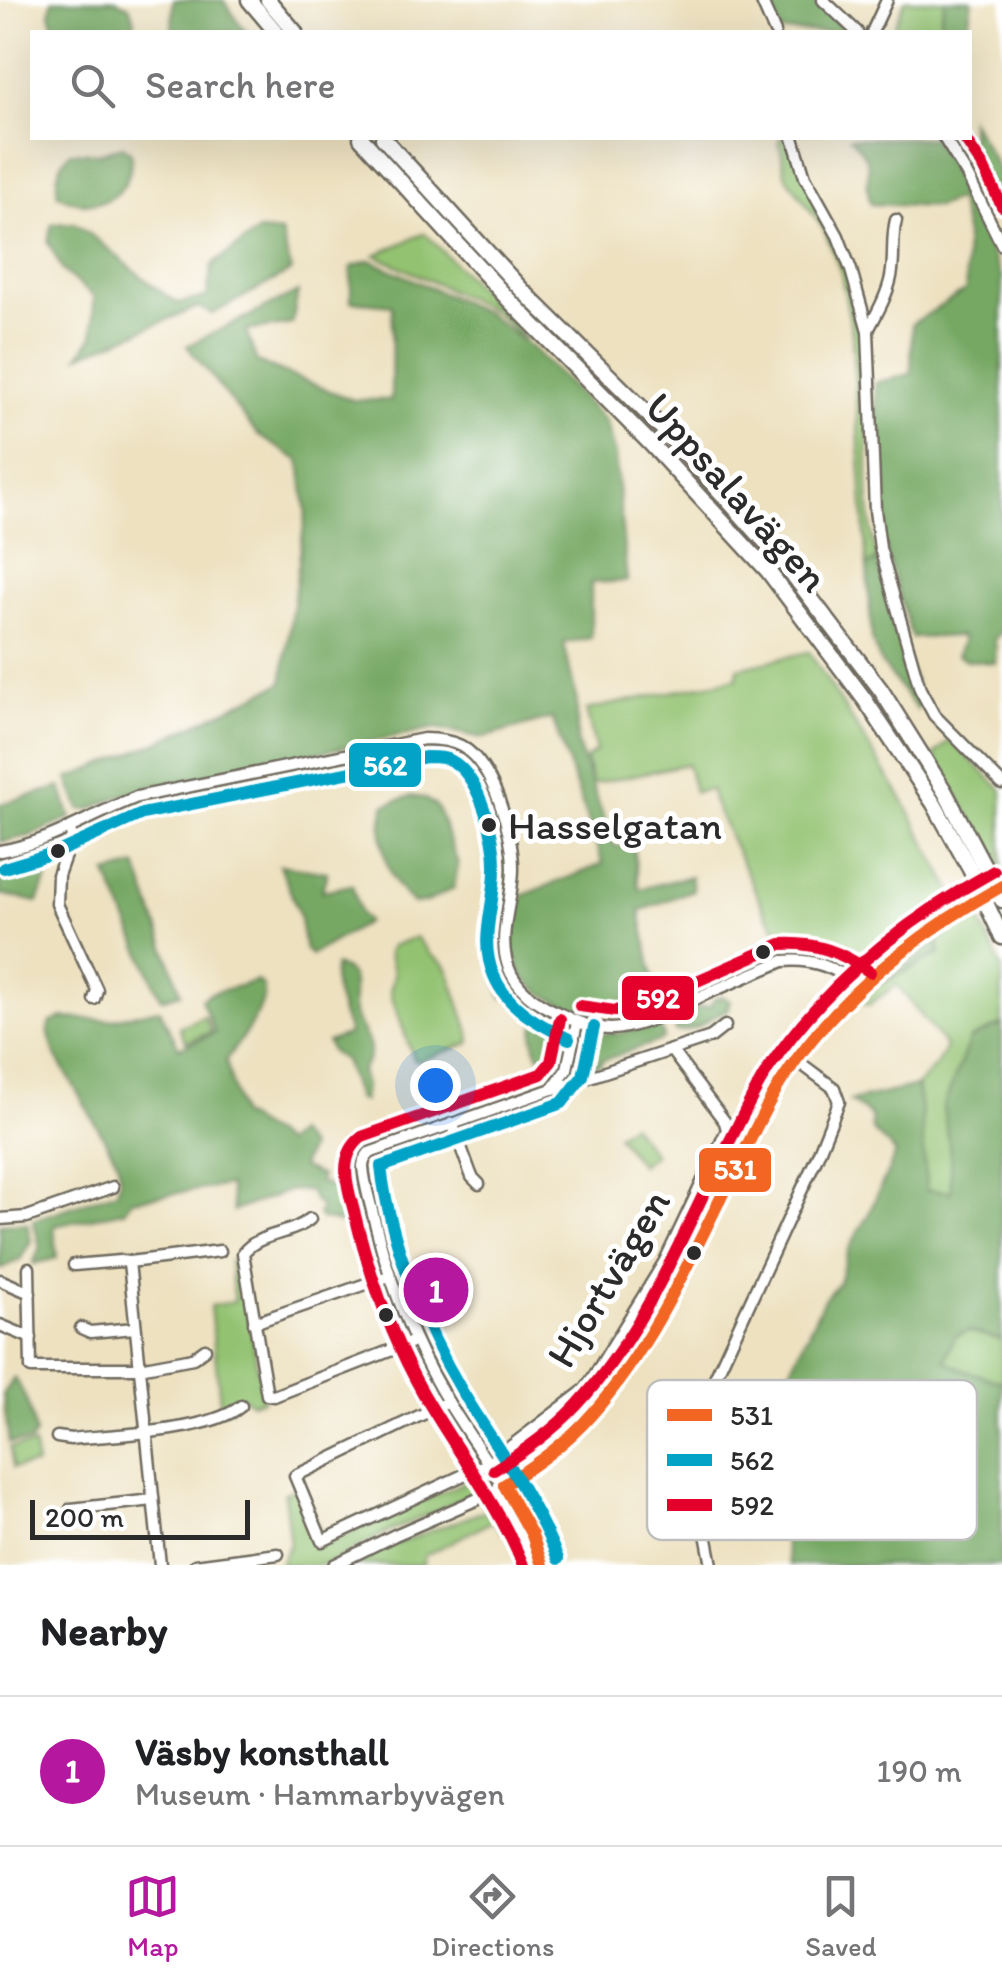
<!DOCTYPE html>
<meta charset="utf-8">
<style>
:root{--surface:#fff;--page:#f2f2f2;--text:#202124;--muted:#757577;--line:#e0e0e0;--accent:#b5179e}
body{margin:0;font-family:Itim,sans-serif;background:var(--page);color:var(--text)}
.scale{position:absolute;left:30px;bottom:25px;width:220px;box-sizing:border-box;padding-left:10px;border:5px solid #2b2b2b;border-top:0;font-size:28px;line-height:35px;white-space:nowrap;color:#2b2b2b;-webkit-text-stroke:8px #fff;paint-order:stroke}
.you{position:absolute;left:435px;top:1085px;width:35px;height:35px;margin:-25px;border:8px solid #fff;border-radius:50%;background:#1a73e8;box-shadow:0 0 0 15px #1a73e833}
.badge{display:grid;place-items:center;width:65px;height:65px;border-radius:50%;background:var(--accent);color:#fff;font-size:32px;font-weight:700}
.pin{position:absolute;translate:-50% -50%;border:5px solid #fff;box-shadow:0 2px 10px #0006}
.list{margin:0;padding:0;list-style:none}
h2{display:flex;justify-content:space-between;align-items:center;height:130px;margin:0;padding:0 40px;font-size:42px}
h2 small{font-size:32px;font-weight:400;color:var(--muted)}
.list li{display:grid;grid-template-columns:65px 1fr auto;gap:30px;align-items:center;box-sizing:border-box;height:150px;padding:0 40px;border-top:2px solid var(--line)}
.list b{display:block;font-size:38px;white-space:nowrap}
.list p{margin:0;font-size:32px;white-space:nowrap;color:var(--muted)}
.list em{font-size:32px;font-style:normal;color:var(--muted)}
.icon{flex:none;width:55px;height:55px;fill:none;stroke:currentColor;stroke-width:2;stroke-linecap:round;stroke-linejoin:round}
.map{position:relative;flex:none;width:1002px;height:1565px;overflow:hidden}
.search{position:absolute;background:var(--surface);box-shadow:0 10px 40px #0002;left:30px;right:30px;top:30px;height:110px;display:flex;align-items:center;gap:25px;box-sizing:border-box;padding:0 35px;border-radius:0px;color:var(--muted);font-size:38px}
.sheet{height:280px;background:var(--surface)}
nav{display:flex;justify-content:space-around;align-items:center;box-sizing:border-box;height:140px;border-top:2px solid var(--line);background:var(--surface);font-size:28px;color:var(--muted)}
nav a{display:grid;justify-items:center;gap:5px}
nav .on{color:var(--accent)}
.map>svg:first-child{display:block}
.green{fill:#93c271;stroke:#5f764e;stroke-width:2.5}
.forest{fill:#76a863;stroke:#506a47;stroke-width:2.5}
.lines{fill:none;stroke-linecap:round;stroke-linejoin:round}
.minor-casing{stroke:#6f6b5f;stroke-width:15}
.highway-casing{stroke:#6f6b5f;stroke-width:19}
.minor{stroke:#fff;stroke-width:10}
.highway{stroke:#fff;stroke-width:14}
.bus-1-casing{stroke:#fff;stroke-width:20}
.bus-2-casing{stroke:#fff;stroke-width:20}
.bus-3-casing{stroke:#fff;stroke-width:20}
.bus-1{stroke:#f26522;stroke-width:12}
.bus-2{stroke:#02a3c6;stroke-width:12}
.bus-3{stroke:#e4002b;stroke-width:12}
.bus-dot{fill:#2b2b2b;stroke:#fff;stroke-width:4}
.labels{text-anchor:middle;dominant-baseline:central;stroke-width:10;stroke-linejoin:round;paint-order:stroke}
.bus-label{font-size:40px;fill:#2b2b2b;stroke:#fff;text-anchor:start}
.street-label{font-size:42px;fill:#2b2b2b;stroke:#fff}
.key{fill:#fff;stroke:#bfbfbf;stroke-width:2.5}
.key-label{font-size:28px;fill:#2b2b2b}
.line-badge{stroke:#fff;stroke-width:4}
.badge-label{font-size:28px;text-anchor:middle;font-weight:bold;fill:#fff}
</style>
<div class="map">
<svg width="1002" height="1565" viewBox="0 0 1002 1565">
<rect width="100%" height="100%" fill="#fff"/>
<filter id="ink" filterUnits="userSpaceOnUse"><feTurbulence type="fractalNoise" baseFrequency=".01" numOctaves="2"/><feDisplacementMap in="SourceGraphic" scale="20" xChannelSelector="R" yChannelSelector="G"/><feConvolveMatrix kernelMatrix="1 2 1 2 8 2 1 2 1" color-interpolation-filters="sRGB"/></filter>
<filter id="wash" filterUnits="userSpaceOnUse"><feTurbulence type="fractalNoise" baseFrequency=".0048" numOctaves="4" result="noise"/><feDisplacementMap in="SourceGraphic" scale="40" xChannelSelector="R" yChannelSelector="G"/><feGaussianBlur stdDeviation="2.25" result="paint"/><feColorMatrix in="noise" values="0 0 0 0 0 0 0 0 0 0 0 0 0 0 0 0 0 1.4 0 .05"/><feComposite in="paint" operator="in"/></filter>
<g filter="url(#wash)">
<rect width="100%" height="100%" fill="#ede1c0"/>
<g class="green">
<polygon points="905,0 945,0 938,32 892,32"/>
<path d="M779 138H788C817 199 852 262 863 330 875 405 859 483 877 559L867 567 852 333 841 273 824 230 785 174Z"/>
<polygon points="425,233 527,339 515,332 494,311 375,255"/>
<polygon points="809,652 904,802 953,893 900,933 864,964 815,946 787,943 766,914 713,801 711,790 694,792 687,764 592,784 586,759 596,751 586,710 737,678 738,668"/>
<polygon points="950,740 1002,790 1002,873 934,755"/>
<polygon points="976,912 1002,968 1002,1024 970,1039 950,1151 952,1192 926,1191 921,1111 917,1086 937,1064 946,1047 897,985 868,1005 859,1000 874,988 940,954 938,941"/>
<polygon points="416,937 431,955 444,964 449,972 471,1037 470,1043 418,1061 414,1060 390,992 394,975 388,952 391,946"/>
<polygon points="204,1016 211,1032 186,1042 179,1027"/>
<polygon points="631,1124 654,1154 640,1165 617,1135"/>
<polygon points="239,1259 263,1400 251,1403 243,1397 237,1398 233,1401 233,1407 221,1411 210,1306 234,1302 230,1261"/>
<polygon points="967,1331 1002,1340 1002,1382 966,1371 944,1360 955,1336"/>
<polygon points="34,1445 36,1465 13,1468 10,1448"/>
<polygon points="480,1475 485,1478 484,1488 479,1492 382,1535 324,1565 279,1565 290,1544 284,1494 297,1487 327,1544"/>
<polygon points="501,1505 507,1510 516,1525 502,1532 495,1520 424,1556 423,1565 354,1565 393,1545"/>
</g>
<g class="forest">
<polygon points="52,0 115,0 129,6 135,21 132,32 56,32 50,14"/>
<polygon points="173,0 223,0 246,32 172,32"/>
<polygon points="769,0 813,0 847,32 780,32"/>
<polygon points="945,0 972,0 967,32 938,32"/>
<polygon points="970,119 1002,175 1002,217 958,138 970,138"/>
<path d="M850 138H932L951 166 959 191 975 216 1002 278V632L994 639 996 647 995 663 966 660 957 655 962 642V636L912 638 886 552 880 510 875 383 911 374 912 324 966 290 965 232 958 199 937 207 871 204C860 170 882 171 850 138Z"/>
<path d="M123 146 131 153C133 198 97 215 58 195 55 177 58 166 70 152L100 153Z"/>
<path d="M74 223C112 248 139 279 178 303L207 297 212 265 259 231 281 233 291 271 212 314 198 307 79 356 93 336 94 297 63 271 48 242 52 224Z"/>
<path d="M370 260 488 314 533 349 605 421 615 455 627 581 591 583V638L564 643 577 702V743L614 846H633L639 889 691 876 693 890 640 911 657 997 596 1007 587 1013C567 1006 547 999 530 984 508 964 509 918 524 895L603 864 552 718 483 738 436 728 148 788 113 799 89 810 80 809 68 779 163 740 282 683 306 511 300 461 258 435 187 346 298 292 292 324 246 331 257 362 353 400H391L392 305 351 301V267Z"/>
<polygon points="877,559 897,633 921,702 917,710 881,663 872,640 867,567"/>
<polygon points="61,787 71,818 30,836 0,842 0,804"/>
<path d="M411 796 424 798 437 807 458 864 454 888 427 902 413 904C408 898 401 892 397 885 383 864 378 829 385 805Z"/>
<polygon points="48,852 47,879 38,902 0,894 0,861"/>
<path d="M280 865 327 872 322 891 352 885 360 913 367 922C349 934 330 942 312 955L305 950 299 914Z"/>
<polygon points="137,866 181,993 161,999 107,874"/>
<path d="M485 911H489C501 924 497 935 500 952 503 967 509 980 517 992L503 998 501 995 486 942 490 936Z"/>
<polygon points="938,941 940,953 874,988"/>
<polygon points="763,942 766,950 749,965 729,974 723,965"/>
<path d="M335 966C363 972 349 994 354 1012 359 1036 383 1043 361 1071L365 1086 363 1101 357 1098 344 1060 331 1052 327 1042 349 1034C343 1014 329 986 335 966Z"/>
<path d="M257 981C259 983 262 984 263 986 271 1003 236 1046 226 1060L240 1115 270 1133 284 1144 296 1133 309 1148 301 1167 321 1176 319 1182 349 1194 353 1185 356 1190 362 1223 360 1227 321 1219 318 1215 321 1207 314 1201 309 1191 291 1190 233 1211 229 1185 132 1200 124 1211 54 1226 57 1258 33 1264 40 1247 33 1220 117 1191 120 1178 118 1162 54 1052 48 1031 51 1022 63 1018 109 1020 159 1009 179 1048 215 1033 201 999 209 994Z"/>
<path d="M722 996 730 1001 727 1010C708 1016 700 1033 675 1031V1024C686 1012 693 1007 710 1006L714 999Z"/>
<path d="M540 1016C566 1029 561 1030 556 1057L544 1060C531 1051 531 1028 540 1016Z"/>
<polygon points="1002,1024 1002,1340 968,1331 955,1336 945,1360 966,1371 1002,1382 1002,1565 789,1565 765,1444 771,1411 824,1299 839,1282 848,1250 869,1213 896,1153 872,1130 871,1116 850,1101 917,1086 921,1111 926,1190 951,1192 950,1151 943,1108 970,1039"/>
<polygon points="645,1027 660,1028 664,1037 662,1040 601,1061 601,1064 581,1070 575,1065 580,1043 587,1034 620,1033"/>
<polygon points="27,1223 31,1241 20,1260 0,1269 0,1224"/>
<path d="M14 1378C26 1393 33 1417 35 1435L30 1442 9 1443 3 1395Z"/>
</g>
</g>
<g filter="url(#ink)">
<g class="lines">
<g class="minor-casing">
<g id="minor">
<polyline points="761,0 775,32"/>
<polyline points="823,0 857,32"/>
<polyline points="872,32 887,0"/>
<polyline points="793,138 805,177 838,236 851,270 868,331 875,510 880,548 920,689 934,715 1002,784"/>
<polyline points="944,138 966,173 1002,245"/>
<path d="M868 330C877 313 887 296 891 277 895 258 891 239 896 220"/>
<polyline points="69,828 72,836 58,875 57,904 97,990 94,999"/>
<path d="M0 851C52 842 88 816 137 797L424 739C437 739 449 740 461 746 493 764 513 833 513 868 513 902 497 933 508 966 516 989 535 1002 556 1012 575 1022 600 1032 621 1028 652 1023 679 1007 706 994 731 983 757 972 783 961 813 958 836 968 860 986"/>
<polyline points="553,1089 711,1037 725,1026"/>
<polyline points="452,1123 472,1177 479,1184"/>
<polyline points="0,1219 27,1217 113,1187"/>
<path d="M310 1219C290 1236 259 1232 243 1253L267 1395 274 1396 415 1341"/>
<polyline points="74,1265 120,1261 129,1262"/>
<polyline points="29,1268 31,1368 139,1368 193,1358 205,1349"/>
<polyline points="0,1280 30,1293"/>
<polyline points="254,1323 389,1276"/>
<polyline points="0,1325 31,1338"/>
<polyline points="81,1328 90,1332 135,1328"/>
<polyline points="448,1402 295,1476 322,1541 489,1463 586,1389 665,1261 727,1130 725,1122 671,1050"/>
<path d="M57 1437 71 1439C113 1435 210 1432 241 1406"/>
<polyline points="71,1509 153,1500"/>
<polyline points="160,1565 129,1262 220,1251"/>
<polyline points="195,1565 278,1554"/>
<polyline points="334,1565 395,1535 487,1495 520,1476 556,1449 603,1404 647,1342 683,1275 734,1167 785,1075 824,1025 860,986 913,940 973,900"/>
<path d="M542 1565C521 1506 483 1458 450 1405 414 1347 390 1285 374 1219 370 1201 364 1184 363 1166L364 1160 369 1153 552 1089 567 1069 577 1023"/>
<polyline points="712,1565 693,1467 694,1437 701,1408 817,1157 839,1102 834,1088 796,1060"/>
</g>
</g>
<g class="highway-casing">
<g id="highway">
<polyline points="249,0 276,32"/>
<polyline points="268,0 295,32"/>
<polyline points="361,138 508,299 650,443 768,571 865,700 934,804 970,869 1002,937"/>
<polyline points="383,138 521,289 668,434 780,558 881,690 945,792 1002,900"/>
</g>
</g>
<use href="#minor" class="minor"/>
<use href="#highway" class="highway"/>
<g class="bus-1-casing">
<g id="bus-1">
<path d="M504 1485C536 1464 567 1443 592 1414 661 1336 699 1237 747 1146 758 1124 769 1100 783 1079 837 996 916 934 1002 886"/>
<polyline points="504,1485 532,1535 542,1565"/>
</g>
</g>
<g class="bus-2-casing">
<g id="bus-2">
<path d="M4 868 60 851 142 814 426 757C436 757 447 757 455 763 481 781 496 840 495 869 495 906 478 940 494 976 508 1009 539 1024 569 1039"/>
<path d="M558 1559C534 1498 496 1447 462 1391 424 1327 390 1242 381 1167L562 1103 583 1076 594 1027"/>
</g>
</g>
<g class="bus-3-casing">
<g id="bus-3">
<polyline points="964,138 982,165 1002,206"/>
<path d="M580 1006 615 1011 638 1007 781 944C815 942 842 952 870 972"/>
<path d="M494 1470C524 1451 553 1431 577 1405 649 1327 687 1222 736 1129 746 1109 756 1088 768 1069 825 984 905 920 994 871"/>
<path d="M523 1565C498 1503 456 1451 423 1393 391 1337 370 1277 355 1215 348 1188 336 1157 362 1137L541 1074 551 1062 560 1019"/>
</g>
</g>
<use href="#bus-1" class="bus-1"/>
<use href="#bus-2" class="bus-2"/>
<use href="#bus-3" class="bus-3"/>
</g>
</g>
<g class="bus-dot">
<circle cx="489" cy="825" r="9"/>
<circle cx="58" cy="851" r="9"/>
<circle cx="763" cy="952" r="9"/>
<circle cx="694" cy="1253" r="9"/>
<circle cx="386" cy="1315" r="9"/>
</g>
<g class="labels">
<g class="bus-label">
<text x="508" y="825">Hasselgatan</text>
</g>
<g class="street-label">
<text transform="translate(737 492) rotate(48)">Uppsalavägen</text>
<text transform="translate(608 1278) rotate(-59)">Hjortvägen</text>
</g>
</g>
<rect x="647" y="1380" width="330" height="160" rx="15" class="key"/>
<rect x="667" y="1409" width="45" height="12" fill="#f26522"/>
<rect x="667" y="1454" width="45" height="12" fill="#02a3c6"/>
<rect x="667" y="1499" width="45" height="12" fill="#e4002b"/>
<g class="key-label">
<text x="730" y="1425">531</text>
<text x="730" y="1470">562</text>
<text x="730" y="1515">592</text>
</g>
<g class="line-badge">
<rect x="347" y="741" width="76" height="48" rx="10" fill="#02a3c6"/>
<rect x="620" y="974" width="76" height="48" rx="10" fill="#e4002b"/>
<rect x="697" y="1146" width="76" height="48" rx="10" fill="#f26522"/>
</g>
<g class="badge-label">
<text x="385" y="775">562</text>
<text x="658" y="1008">592</text>
<text x="735" y="1179">531</text>
</g>
</svg>
<div class="scale">200 m</div>
<div class="you"></div>
<div class="pin badge" style="left:436px;top:1290px">1</div>
<div class="search"><svg class="icon" aria-label="search" viewBox="0 0 24 24"><circle cx="10" cy="10" r="6"/><path d="M15 15l6 6"/></svg>Search here</div>
</div>
<section class="sheet">
<h2>Nearby<small></small></h2>
<ul class="list">
<li><span class="badge">1</span><div><b>Väsby konsthall</b><p>Museum · Hammarbyvägen</p></div><em>190 m</em></li>
</ul>
</section>
<nav>
<a class="on"><svg class="icon" aria-label="map" viewBox="0 0 24 24"><path d="M3 6l6-2 6 2 6-2v14l-6 2-6-2-6 2zM9 4v14M15 6v14"/></svg>Map</a>
<a><svg class="icon" aria-label="directions" viewBox="0 0 24 24"><path d="M12 3l9 9-9 9-9-9zM9 14v-3h6M13 9l2 2-2 2"/></svg>Directions</a>
<a><svg class="icon" aria-label="saved" viewBox="0 0 24 24"><path d="M7 4h10v16l-5-4-5 4z"/></svg>Saved</a>
</nav>
